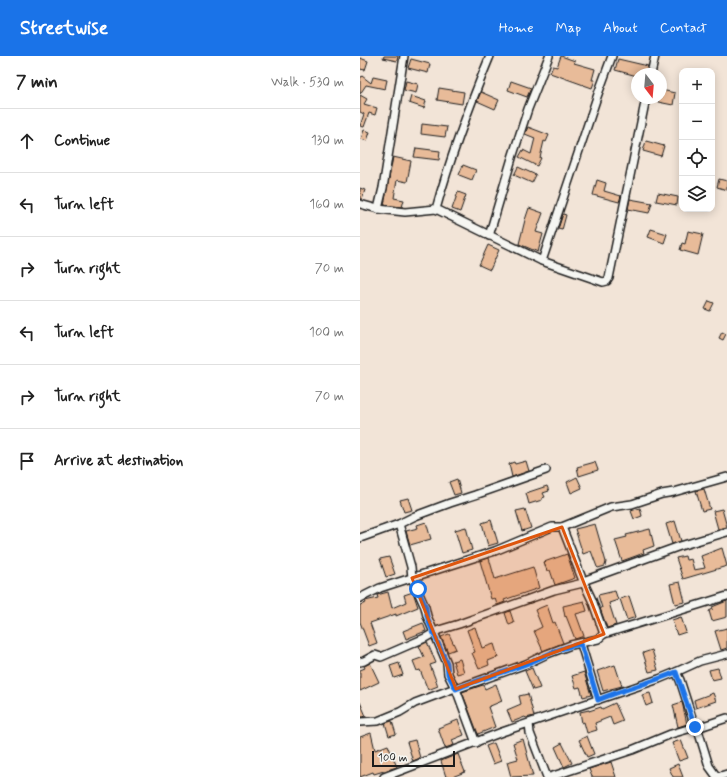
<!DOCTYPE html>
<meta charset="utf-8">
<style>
:root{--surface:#fff;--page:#f2f2f2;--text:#222;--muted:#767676;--line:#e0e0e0;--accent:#1a73e8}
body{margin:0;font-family:Mynerve,sans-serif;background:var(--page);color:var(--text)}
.controls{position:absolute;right:12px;top:12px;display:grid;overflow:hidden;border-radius:8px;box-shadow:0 2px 10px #0003}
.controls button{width:36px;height:36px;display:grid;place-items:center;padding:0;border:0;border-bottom:1px solid var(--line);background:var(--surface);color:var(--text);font:20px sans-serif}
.compass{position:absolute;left:271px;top:12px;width:36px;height:36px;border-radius:50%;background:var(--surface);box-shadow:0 2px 10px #0003;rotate:164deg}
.scale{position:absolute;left:12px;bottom:10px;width:83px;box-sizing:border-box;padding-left:4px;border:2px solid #1c1c1c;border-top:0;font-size:11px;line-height:14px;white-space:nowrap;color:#1c1c1c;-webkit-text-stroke:3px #f6f6f2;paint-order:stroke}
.stop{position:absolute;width:12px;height:12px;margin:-9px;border:3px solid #1a73e8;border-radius:50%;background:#fff}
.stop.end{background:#1a73e8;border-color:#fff;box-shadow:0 1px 4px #0008}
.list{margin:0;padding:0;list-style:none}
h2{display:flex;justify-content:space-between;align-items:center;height:52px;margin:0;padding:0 16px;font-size:17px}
h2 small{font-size:13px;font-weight:400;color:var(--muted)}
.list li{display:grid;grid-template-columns:26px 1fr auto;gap:12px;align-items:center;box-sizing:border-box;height:64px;padding:0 16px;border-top:1px solid var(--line)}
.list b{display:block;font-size:15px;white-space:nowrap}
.list em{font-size:13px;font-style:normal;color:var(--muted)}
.icon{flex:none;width:22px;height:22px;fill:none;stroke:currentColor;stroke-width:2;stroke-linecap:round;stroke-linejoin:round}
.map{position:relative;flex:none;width:367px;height:721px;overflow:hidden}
header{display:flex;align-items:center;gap:24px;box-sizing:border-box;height:56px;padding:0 20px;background:var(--accent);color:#fff}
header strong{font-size:19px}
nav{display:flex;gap:22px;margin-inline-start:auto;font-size:14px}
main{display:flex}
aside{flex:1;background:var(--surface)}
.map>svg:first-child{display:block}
.building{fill:#e8bb99;stroke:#1c1c1c}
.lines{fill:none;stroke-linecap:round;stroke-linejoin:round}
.minor-casing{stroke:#1c1c1c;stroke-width:10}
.minor{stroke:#f6f6f2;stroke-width:7}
.route{stroke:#1a73e8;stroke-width:5}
.marked{fill:#de560d;fill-opacity:0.2;stroke:#de560d;stroke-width:3;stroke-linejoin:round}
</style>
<header>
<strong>Streetwise</strong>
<nav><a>Home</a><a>Map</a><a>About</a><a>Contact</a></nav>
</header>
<main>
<aside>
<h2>7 min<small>Walk · 530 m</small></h2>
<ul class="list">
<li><svg class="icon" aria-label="ahead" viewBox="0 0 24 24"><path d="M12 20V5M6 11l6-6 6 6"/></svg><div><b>Continue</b></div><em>130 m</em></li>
<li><svg class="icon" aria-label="left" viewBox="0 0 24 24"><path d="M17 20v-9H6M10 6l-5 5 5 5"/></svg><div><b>Turn left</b></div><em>160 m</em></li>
<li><svg class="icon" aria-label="right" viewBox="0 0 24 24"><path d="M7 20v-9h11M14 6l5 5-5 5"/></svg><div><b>Turn right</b></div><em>70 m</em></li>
<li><svg class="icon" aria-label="left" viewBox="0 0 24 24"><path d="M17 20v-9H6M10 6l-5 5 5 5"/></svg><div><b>Turn left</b></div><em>100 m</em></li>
<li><svg class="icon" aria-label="right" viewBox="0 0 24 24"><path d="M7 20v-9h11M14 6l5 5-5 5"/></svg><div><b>Turn right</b></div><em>70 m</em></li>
<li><svg class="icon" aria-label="arrive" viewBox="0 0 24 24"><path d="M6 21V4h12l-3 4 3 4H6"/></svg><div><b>Arrive at destination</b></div></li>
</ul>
</aside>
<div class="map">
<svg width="367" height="721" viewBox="0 0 367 721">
<rect width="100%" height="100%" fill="#f2e4d7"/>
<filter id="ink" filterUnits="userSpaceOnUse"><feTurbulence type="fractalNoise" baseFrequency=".025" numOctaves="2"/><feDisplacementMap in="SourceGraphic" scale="8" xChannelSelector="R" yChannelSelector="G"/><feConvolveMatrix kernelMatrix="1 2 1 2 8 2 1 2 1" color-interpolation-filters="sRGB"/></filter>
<g filter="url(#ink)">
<g class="building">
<polygon points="24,0 38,0 37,5 23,2"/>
<polygon points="201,0 215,5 214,7 235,13 232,24 235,24 232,32 190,17 193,10 197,11"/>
<polygon points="0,2 8,5 5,14 0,13"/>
<polygon points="51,3 70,8 68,17 48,12"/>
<polygon points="258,3 288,10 286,18 277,18 277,20 255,14"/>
<polygon points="2,20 11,27 13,21 27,24 25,33 6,29 0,38 0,23"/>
<polygon points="46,25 58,28 56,37 44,34"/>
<polygon points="151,25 171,32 167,41 148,34"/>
<polygon points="79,32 104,36 102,48 77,44"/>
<polygon points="301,34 315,37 313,49 298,46 298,42 301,42"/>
<polygon points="121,36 139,44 135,53 117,45"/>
<polygon points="0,39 7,43 4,48 17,52 15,59 9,57 4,71 0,70 4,58 0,56"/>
<polygon points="51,40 66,45 64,52 49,47"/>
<polygon points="62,68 87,71 85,81 61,78"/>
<polygon points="168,71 189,79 186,86 184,85 180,102 181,102 177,110 159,101 163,94 171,98 175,82 165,78"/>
<polygon points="4,74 10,76 7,85 1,83"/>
<polygon points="286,85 304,90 301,100 283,95"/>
<polygon points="56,92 80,95 79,104 54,101"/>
<polygon points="33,101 51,105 47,126 37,124 34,142 44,144 42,151 24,149"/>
<polygon points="103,109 116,114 112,124 99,119"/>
<polygon points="158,111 176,119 172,127 154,119"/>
<polygon points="359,123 367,125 367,134 357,131"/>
<polygon points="237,124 246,127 244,135 261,140 259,146 233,139"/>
<polygon points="0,132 5,134 2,143 0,143"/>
<polygon points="98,136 106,139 100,156 92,153"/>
<polygon points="298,137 318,141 317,149 296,145"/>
<polygon points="270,143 292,147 289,157 268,153"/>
<polygon points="169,152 183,157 176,176 183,178 178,196 159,188 165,164"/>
<polygon points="203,158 206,159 202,174 198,173"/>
<polygon points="291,173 307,178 304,187 288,181"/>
<polygon points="328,175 343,178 338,199 320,194 322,187 325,188"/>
<polygon points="128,189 139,194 130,214 119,209"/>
<polygon points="349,245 354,247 350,255 345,253"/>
<polygon points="362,276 366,278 363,284 359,282"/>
<polygon points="166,405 169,415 152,421 149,408 154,406 155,408"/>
<polygon points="235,406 238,414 219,420 217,411"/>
<polygon points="217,421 222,432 211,437 207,426"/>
<polygon points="97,423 101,437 94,439 89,426"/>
<polygon points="187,430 189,435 183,437 185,441 182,442 182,444 169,448 166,437"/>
<polygon points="344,433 350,453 342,455 336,435"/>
<polygon points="48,442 52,454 44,456 40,444"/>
<polygon points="280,452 282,460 274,463 271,455"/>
<polygon points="165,453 171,472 162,475 156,455"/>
<polygon points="362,453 367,471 358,473 353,455"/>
<polygon points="131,464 138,487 128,490 122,467"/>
<polygon points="315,465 321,485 312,488 306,468"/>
<polygon points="66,466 71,483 50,489 46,475 58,472 57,469"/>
<polygon points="235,468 246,506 245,510 238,512 237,511 231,495 223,498 215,473"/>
<polygon points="106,471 112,494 102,497 95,474"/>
<polygon points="290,473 294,490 283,494 284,497 262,505 255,484 267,481 266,479"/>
<polygon points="362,492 367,510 323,523 316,502 325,500 326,504 331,503 334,514 345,512 341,500"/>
<polygon points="207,498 215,522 195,529 190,514 187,515 184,506"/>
<polygon points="29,501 35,518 26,521 20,503"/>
<polygon points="129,502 135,523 173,511 179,532 144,544 145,546 137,549 135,542 131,543 120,505"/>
<polygon points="320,526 325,546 315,548 310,528"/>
<polygon points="255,535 258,544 249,547 256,569 247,572 240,552 242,552 238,539"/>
<polygon points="28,536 32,552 46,546 44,539 53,536 58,551 36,560 36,558 10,567 17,587 9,590 0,566 0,549 6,547 5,545 18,542 17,539"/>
<polygon points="269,540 276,561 267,564 260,543"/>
<polygon points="224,545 227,555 216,558 224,580 215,583 206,560 205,561 203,550"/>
<polygon points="367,545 367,561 352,565 349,555 353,553 352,551"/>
<polygon points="187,549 193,567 195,566 203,587 183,595 174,575 182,571 175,554"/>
<polygon points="150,555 154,567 149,569 145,557"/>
<polygon points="321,561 326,576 317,579 312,564"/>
<polygon points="63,567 66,575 46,583 43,575"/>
<polygon points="115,571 122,592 134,588 138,601 128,605 129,609 119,613 112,597 115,596 107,574"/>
<polygon points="367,572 367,592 361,594 355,575"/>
<polygon points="89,578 96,593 88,596 81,581"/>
<polygon points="67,586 76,607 70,609 78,630 68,634 60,614 57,615 53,605 64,601 59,590"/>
<polygon points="292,594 298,614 289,616 283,597"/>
<polygon points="100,603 104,616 97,618 93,605"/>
<polygon points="10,607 19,626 0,635 0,614 5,612 4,610"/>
<polygon points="39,607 43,619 34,622 30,610"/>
<polygon points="255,609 262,630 243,635 237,615"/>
<polygon points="172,612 180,632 173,634 165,615"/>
<polygon points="358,612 361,622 352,624 349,614"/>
<polygon points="224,616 231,639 223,641 220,631 216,632 212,620"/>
<polygon points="136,628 142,645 128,651 135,671 118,678 102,636 123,629 125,633"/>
<polygon points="290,637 293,647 286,650 282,639"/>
<polygon points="353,637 356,645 336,652 334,644"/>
<polygon points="168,638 174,660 166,662 165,661 152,666 147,654 161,648 159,640"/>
<polygon points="0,646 6,660 3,661 0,661"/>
<polygon points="322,646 327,668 318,671 313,649"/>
<polygon points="255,647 263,665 253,669 250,661 235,667 237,674 227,677 224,666 222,667 220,656 229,654 229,655 241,651 242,653"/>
<polygon points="98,664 104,679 92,684 94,689 85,692 78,672"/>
<polygon points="32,665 36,678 29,680 25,667"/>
<polygon points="11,677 15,694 28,689 37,711 14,718 13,716 0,721 0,681"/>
<polygon points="227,680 234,698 227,701 219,684"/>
<polygon points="163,683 173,720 151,721 147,706 158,703 153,687"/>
<polygon points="55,684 60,702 53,705 47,686"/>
<polygon points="321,684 328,702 319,705 312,687"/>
<polygon points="134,687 141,705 133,708 126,690"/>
<polygon points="202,687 212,707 204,711 195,691"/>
<polygon points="98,698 105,716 92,721 86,721 81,705"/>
<polygon points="251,706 256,721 232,721 229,713"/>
<polygon points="318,708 323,721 313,721 309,712"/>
</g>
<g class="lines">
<g class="minor-casing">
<g id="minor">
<path d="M130 0C109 51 91 99 76 153L182 205 243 226 247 225 249 222 286 42"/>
<polyline points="291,18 295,0"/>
<polyline points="0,148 18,153 45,156 76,153"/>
<polyline points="18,153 23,132 44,0"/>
<polyline points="129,180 152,102 168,53 189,0"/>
<polyline points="182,205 238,38 252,0"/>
<polyline points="39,468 51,511 52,522 65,551 67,560 87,607 88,618 95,632"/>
<polyline points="0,482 39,468 55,460 90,447 115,439 186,414"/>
<polyline points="223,525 202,471 251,451 272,448 302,438 314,436 367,421"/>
<polyline points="0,542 20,532 135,495 192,471 202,471"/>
<polyline points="244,578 232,544 223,525 320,490 367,476"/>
<polyline points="221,588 238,644"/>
<polyline points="0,606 4,605 15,599 21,601 65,582 79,574 99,568 194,534 223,527"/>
<polyline points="316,616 340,605 367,598"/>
<polyline points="96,633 116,687"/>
<polyline points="0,666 18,665 40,656 55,647 95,632 96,633 166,608 187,598 211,589 238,583 244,578 367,540"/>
<polyline points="169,668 170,677 187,721"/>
<polyline points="337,672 367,662"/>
<polyline points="24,721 142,676 299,623 316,616 320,624 335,671"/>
<polyline points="190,721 272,694 311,678 335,671 338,674 349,710 357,721 367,718"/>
</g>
</g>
<use href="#minor" class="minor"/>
</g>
</g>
<g class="lines" filter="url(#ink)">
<path class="route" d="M58 533 66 551 67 560 70 569 87 607 88 618 96 633C119 623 143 617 166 608 186 600 199 591 221 588L238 644C263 633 291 627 316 616L335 671"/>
</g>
<path class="marked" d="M202 471 244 578 96 633 52 522Z"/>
</svg>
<div class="controls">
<button>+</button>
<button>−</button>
<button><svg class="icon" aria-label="locate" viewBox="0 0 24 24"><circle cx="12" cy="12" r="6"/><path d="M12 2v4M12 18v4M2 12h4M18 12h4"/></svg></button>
<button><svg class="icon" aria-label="layers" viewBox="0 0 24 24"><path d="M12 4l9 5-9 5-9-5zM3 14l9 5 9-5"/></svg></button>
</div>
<svg class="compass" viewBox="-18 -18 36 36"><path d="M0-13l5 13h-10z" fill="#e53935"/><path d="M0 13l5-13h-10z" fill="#767676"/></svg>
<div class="scale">100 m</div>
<div class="stop" style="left:58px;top:533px"></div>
<div class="stop end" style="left:335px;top:671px"></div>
</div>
</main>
